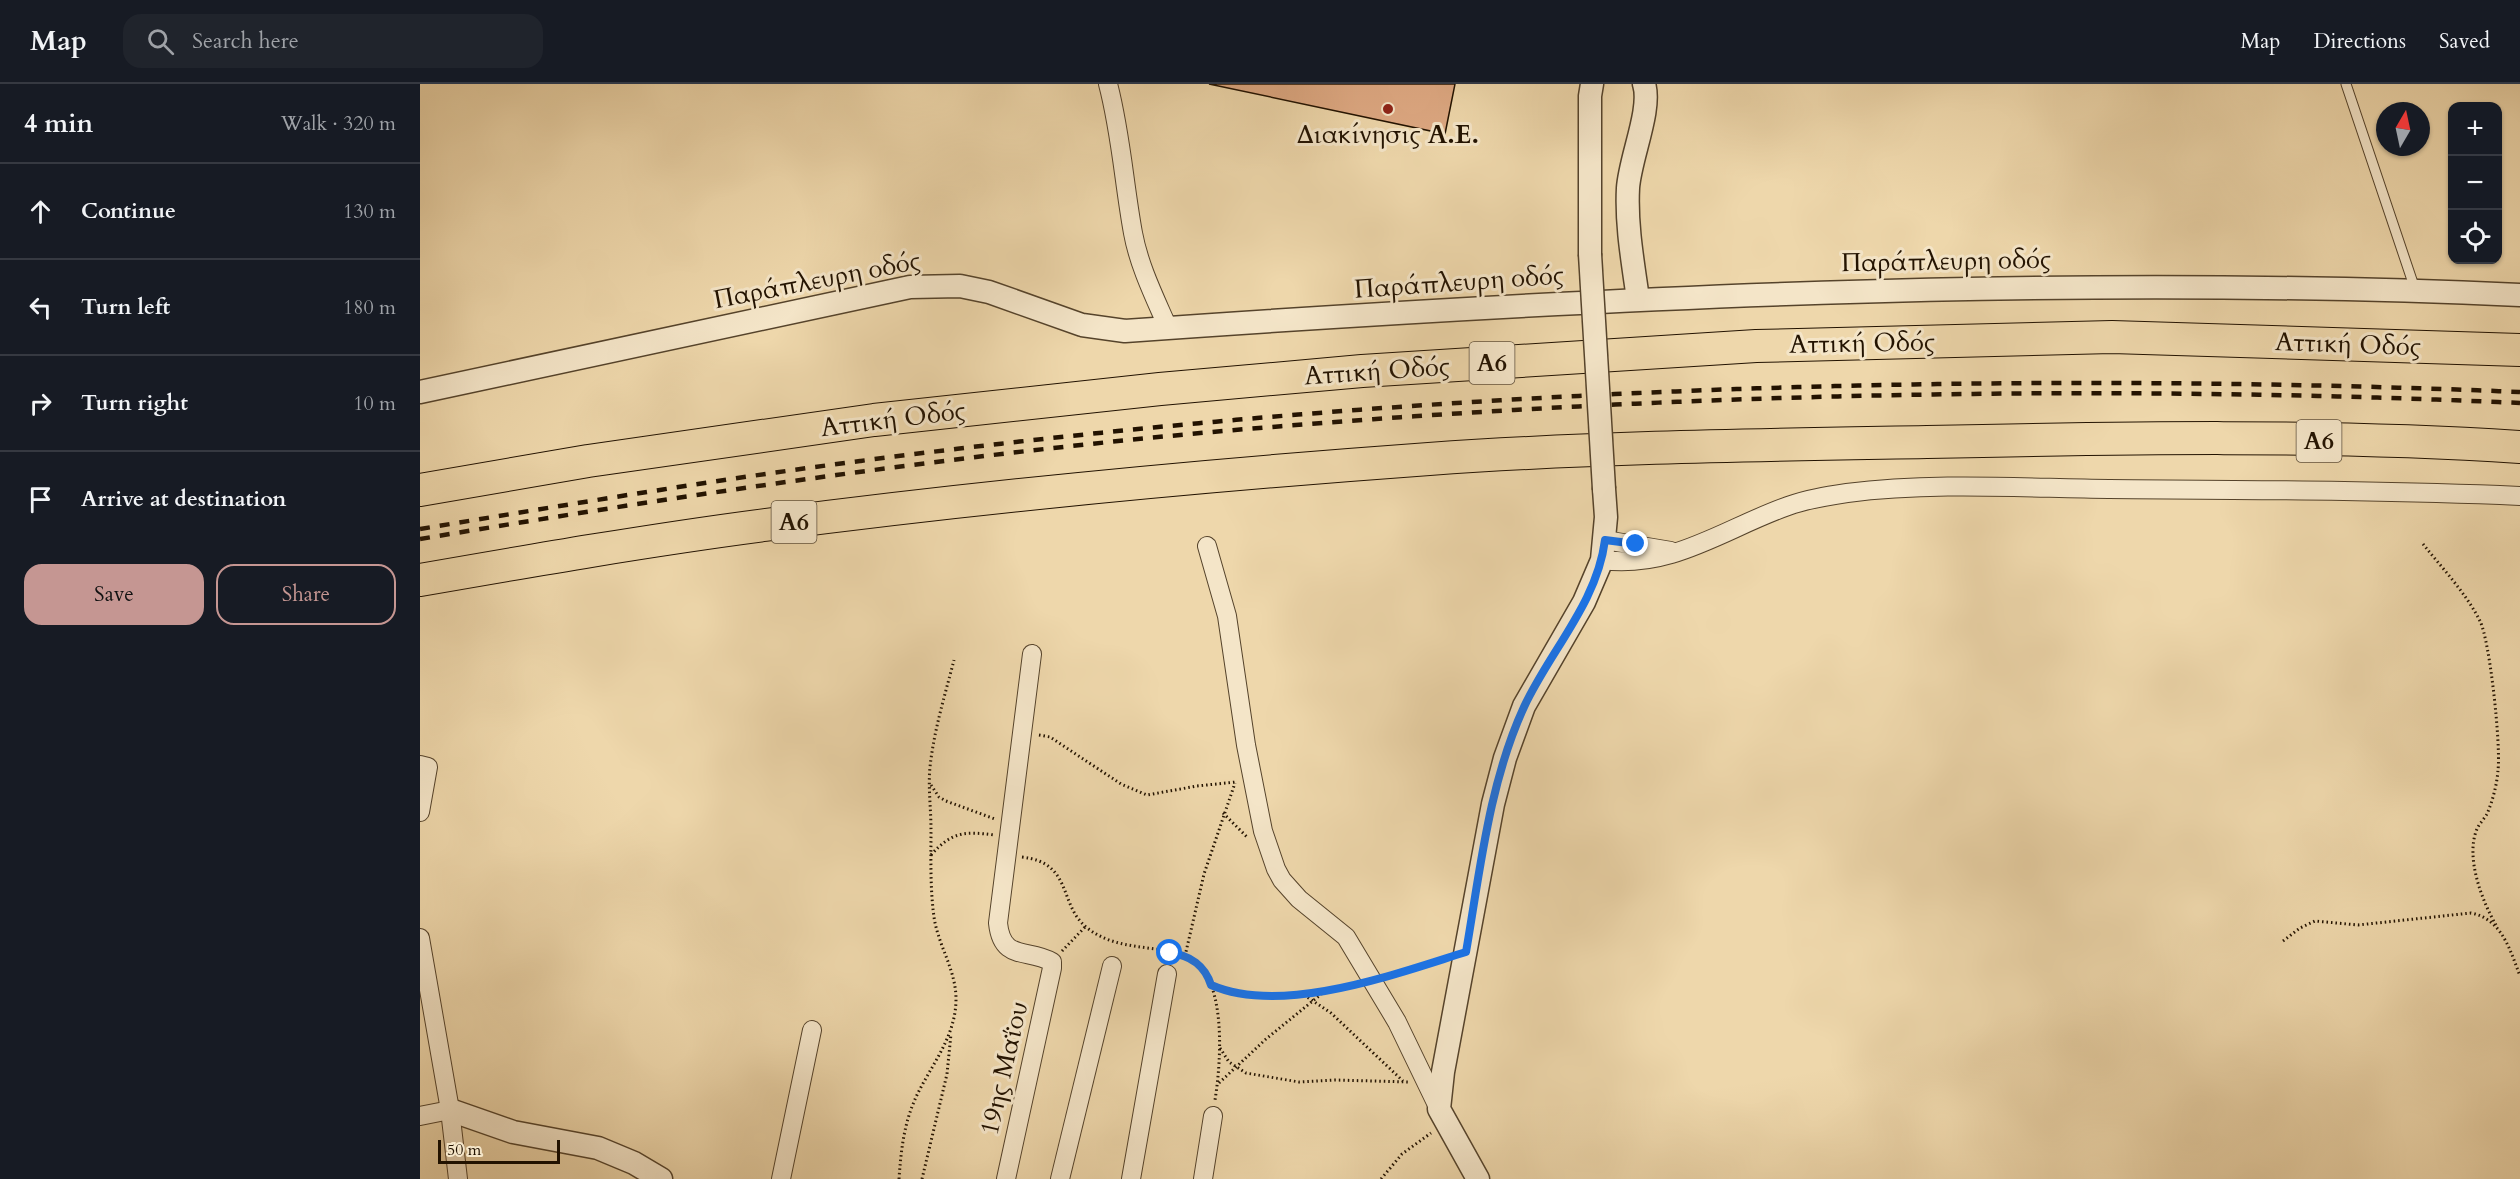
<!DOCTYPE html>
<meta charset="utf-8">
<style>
:root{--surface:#171b24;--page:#20242c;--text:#f1f3f6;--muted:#9ea1a6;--line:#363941;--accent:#c59692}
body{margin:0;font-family:Cardo,serif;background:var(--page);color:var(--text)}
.controls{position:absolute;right:18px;top:18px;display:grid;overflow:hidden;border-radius:12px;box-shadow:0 2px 4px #0004}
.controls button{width:54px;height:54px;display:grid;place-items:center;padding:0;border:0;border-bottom:2px solid var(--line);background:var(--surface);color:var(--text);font:30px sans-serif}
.compass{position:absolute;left:1956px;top:18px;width:54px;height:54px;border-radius:50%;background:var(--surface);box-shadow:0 2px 4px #0004;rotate:9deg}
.scale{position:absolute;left:18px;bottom:15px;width:122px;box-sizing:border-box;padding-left:6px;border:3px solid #221200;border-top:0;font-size:16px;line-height:21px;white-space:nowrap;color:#221200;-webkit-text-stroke:4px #f4e5c8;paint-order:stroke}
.stop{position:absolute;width:18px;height:18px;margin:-14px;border:4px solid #1a73e8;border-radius:50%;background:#fff}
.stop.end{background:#1a73e8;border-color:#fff;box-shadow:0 2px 6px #0008}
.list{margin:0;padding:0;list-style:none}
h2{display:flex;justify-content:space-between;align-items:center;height:78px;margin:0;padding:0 24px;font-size:26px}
h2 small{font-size:20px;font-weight:400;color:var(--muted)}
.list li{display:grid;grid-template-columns:39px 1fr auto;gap:18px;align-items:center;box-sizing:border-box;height:96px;padding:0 24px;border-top:2px solid var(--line)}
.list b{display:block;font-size:22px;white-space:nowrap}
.list em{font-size:20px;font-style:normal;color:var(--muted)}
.actions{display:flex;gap:12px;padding:18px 24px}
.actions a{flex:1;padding:14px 0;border:2px solid var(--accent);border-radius:18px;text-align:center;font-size:21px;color:var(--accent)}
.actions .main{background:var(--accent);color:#111}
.icon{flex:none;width:33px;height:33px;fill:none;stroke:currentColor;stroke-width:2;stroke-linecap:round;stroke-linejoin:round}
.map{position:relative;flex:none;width:2100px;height:1095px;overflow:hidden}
header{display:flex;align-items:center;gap:36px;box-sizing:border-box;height:84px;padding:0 30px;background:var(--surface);border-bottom:2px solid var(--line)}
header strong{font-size:28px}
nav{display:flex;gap:33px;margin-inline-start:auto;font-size:21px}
.search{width:420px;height:54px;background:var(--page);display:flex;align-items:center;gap:15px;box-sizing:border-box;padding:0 21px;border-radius:18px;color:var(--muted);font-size:22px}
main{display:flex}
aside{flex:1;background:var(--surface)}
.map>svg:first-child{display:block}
.building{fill:#dda882;stroke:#221200;stroke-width:1.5}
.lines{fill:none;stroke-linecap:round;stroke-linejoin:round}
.service-casing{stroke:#55432b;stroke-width:11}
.minor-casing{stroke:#55432b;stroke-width:20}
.tertiary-casing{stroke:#55432b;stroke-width:25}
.motorway-casing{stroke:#221200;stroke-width:34}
.path{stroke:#221200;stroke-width:3;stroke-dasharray:1.5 3;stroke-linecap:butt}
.service{stroke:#f4e5c8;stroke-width:9}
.minor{stroke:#f4e5c8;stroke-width:18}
.tertiary{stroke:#f4e5c8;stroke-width:22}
.motorway{stroke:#eed7ab;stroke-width:32}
.rail{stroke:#221200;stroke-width:4.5;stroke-dasharray:10 10;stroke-linecap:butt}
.tertiary-bridge-casing{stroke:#55432b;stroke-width:25;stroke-linecap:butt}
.tertiary-bridge{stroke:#f4e5c8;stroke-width:22}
.route{stroke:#1a73e8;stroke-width:8}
.poi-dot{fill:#8f2418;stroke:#f4e5c8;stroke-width:2}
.labels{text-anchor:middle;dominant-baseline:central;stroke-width:6;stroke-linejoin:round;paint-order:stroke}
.shield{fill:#f4e5c8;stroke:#61513c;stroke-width:1.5}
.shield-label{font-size:24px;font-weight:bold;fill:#221200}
.poi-label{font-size:26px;font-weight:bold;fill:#221200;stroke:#f4e5c8}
.street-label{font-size:26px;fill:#221200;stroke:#f4e5c8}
</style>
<header>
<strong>Map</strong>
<div class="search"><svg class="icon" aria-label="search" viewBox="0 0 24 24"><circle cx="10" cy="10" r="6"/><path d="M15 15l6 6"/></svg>Search here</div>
<nav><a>Map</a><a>Directions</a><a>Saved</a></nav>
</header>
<main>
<aside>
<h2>4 min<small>Walk · 320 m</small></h2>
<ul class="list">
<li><svg class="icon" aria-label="ahead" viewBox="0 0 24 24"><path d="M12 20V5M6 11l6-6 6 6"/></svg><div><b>Continue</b></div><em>130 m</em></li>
<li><svg class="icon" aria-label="left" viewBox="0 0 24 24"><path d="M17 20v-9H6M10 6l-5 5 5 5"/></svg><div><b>Turn left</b></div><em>180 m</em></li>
<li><svg class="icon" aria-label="right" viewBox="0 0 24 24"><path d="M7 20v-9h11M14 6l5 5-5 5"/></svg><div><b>Turn right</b></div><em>10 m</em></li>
<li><svg class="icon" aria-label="arrive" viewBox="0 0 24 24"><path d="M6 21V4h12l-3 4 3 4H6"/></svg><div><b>Arrive at destination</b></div></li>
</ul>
<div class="actions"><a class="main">Save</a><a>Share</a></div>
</aside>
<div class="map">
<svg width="2100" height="1095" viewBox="0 0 2100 1095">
<rect width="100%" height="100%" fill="#eed7ab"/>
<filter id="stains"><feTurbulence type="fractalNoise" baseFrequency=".00333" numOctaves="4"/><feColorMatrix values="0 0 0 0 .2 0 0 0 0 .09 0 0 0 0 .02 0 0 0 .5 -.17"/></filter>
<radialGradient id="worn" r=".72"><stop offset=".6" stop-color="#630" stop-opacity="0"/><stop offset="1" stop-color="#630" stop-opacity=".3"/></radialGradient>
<polygon class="building" points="789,0 1035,0 1025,50"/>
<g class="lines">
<g class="service-casing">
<polyline id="service" points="1926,0 1995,205"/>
</g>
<g class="minor-casing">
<g id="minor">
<path d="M688 0C701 49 704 100 713 149 719 182 735 214 748 244"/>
<polyline points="1185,456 1251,467"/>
<polyline points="787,462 807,532 826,661 843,747 856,785 862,796 879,815 926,853 977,938 1019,1025"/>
<path d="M1182 476C1253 485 1305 444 1368 422 1387 415 1407 412 1427 409 1513 398 1602 404 1689 405 1826 406 1963 406 2100 412"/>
<polyline points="0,681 8,683 0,728"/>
<polyline points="0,854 30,1026 38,1095"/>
<polyline points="0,1032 30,1026"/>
<polyline points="361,1095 392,946"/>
<path d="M586 1095 632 884V878C608 864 582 878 578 839L612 570"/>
<polyline points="640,1095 692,882"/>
<polyline points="711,1095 747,890"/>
<polyline points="783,1095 793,1032"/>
</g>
</g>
<g class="tertiary-casing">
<g id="tertiary">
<polyline points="1170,170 1170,12 1172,0"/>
<path d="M1218 215C1213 179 1206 141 1208 104 1210 74 1232 25 1224 0"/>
<path d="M0 308 490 203 540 202 569 208 662 241 705 247C1169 214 1635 190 2100 211"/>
<polyline points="30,1026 93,1048 178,1064 214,1079 241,1095"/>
<polyline points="1058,1095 1019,1025 1023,988 1073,720 1085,674 1104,622 1164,518 1182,476 1186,433 1184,405"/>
</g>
</g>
<g class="motorway-casing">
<g id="motorway">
<polyline points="0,406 168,377 454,336 740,305 942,287 1336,262 1692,253 2100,266"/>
<path d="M0 496C115 476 230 456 345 441 566 412 788 391 1009 375 1175 363 1341 361 1507 358 1704 354 1903 350 2100 363"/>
</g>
</g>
<g class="path">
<path d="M2003 460C2022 484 2046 509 2060 537 2070 557 2081 662 2078 686 2077 700 2073 716 2067 730 2064 735 2059 740 2057 745 2045 773 2062 817 2076 841"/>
<polyline points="619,651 630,653 701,700 727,711 777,702 816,698"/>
<polyline points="511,701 519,713 526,717 575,735"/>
<polyline points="803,729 827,753"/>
<path d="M511 771C531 748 545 747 574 751"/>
<path d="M602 773C653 779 638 819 666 843 694 866 729 861 762 870 809 884 801 979 795 1016"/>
<path d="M1863 857 1880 844 1895 837 1938 841 2051 829C2082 835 2090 866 2100 892"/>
<polyline points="642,867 666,842"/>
<polyline points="765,872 784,790 815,699"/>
<polyline points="967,892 1024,875"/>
<path d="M791 901C838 922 886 910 934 900"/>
<polyline points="884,911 911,929 983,997"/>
<polyline points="800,964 809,978 826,989 879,998 915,996 989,998"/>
<polyline points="799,999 846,955 905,907"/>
<path d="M479 1095C481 1066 484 1038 497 1011 512 980 536 952 536 915 536 886 518 861 514 833 510 804 511 775 511 746 511 725 508 703 510 683 514 646 525 611 534 576"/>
<polyline points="502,1095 527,990 531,950"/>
<polyline points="961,1095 982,1070 1011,1049"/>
</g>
<use href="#service" class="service"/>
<use href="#minor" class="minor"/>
<use href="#tertiary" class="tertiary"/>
<use href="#motorway" class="motorway"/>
<g class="rail">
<path d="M0 445C146 421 293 396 440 377 990 305 1546 285 2100 308"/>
<path d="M0 455C282 408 565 366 851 343 1266 309 1683 300 2100 319"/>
</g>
<g class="tertiary-bridge-casing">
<polyline id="tertiary-bridge" points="1170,170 1184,405"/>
</g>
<use href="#tertiary-bridge" class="tertiary-bridge"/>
</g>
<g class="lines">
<path class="route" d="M750 869C770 871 785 882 791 901 862 932 975 890 1046 868 1060 787 1069 699 1104 623 1130 567 1177 519 1185 456L1216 460"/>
</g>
<circle class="poi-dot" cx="968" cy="25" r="6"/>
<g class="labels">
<g class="shield">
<rect x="1049.5" y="258" width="45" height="42" rx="4.5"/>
<rect x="1876.5" y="336" width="45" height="42" rx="4.5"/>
<rect x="351.5" y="417" width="45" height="42" rx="4.5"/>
</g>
<g class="shield-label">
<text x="1072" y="279">Α6</text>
<text x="1899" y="357">Α6</text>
<text x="374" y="438">Α6</text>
</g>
<g class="poi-label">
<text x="968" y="50">Διακίνησις Α.Ε.</text>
</g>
<g class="street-label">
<text transform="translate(1526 177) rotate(-1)">Παράπλευρη οδός</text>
<text transform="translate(397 196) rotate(-11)">Παράπλευρη οδός</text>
<text transform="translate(1039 198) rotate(-4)">Παράπλευρη οδός</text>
<text transform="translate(1442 259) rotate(-1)">Αττική Οδός</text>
<text transform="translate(1928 260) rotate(2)">Αττική Οδός</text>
<text transform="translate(957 287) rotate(-4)">Αττική Οδός</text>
<text transform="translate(473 335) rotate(-7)">Αττική Οδός</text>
<text transform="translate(584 984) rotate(-77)">19ης Μαΐου</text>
</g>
</g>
<rect width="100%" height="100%" filter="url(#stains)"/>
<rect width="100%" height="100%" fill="url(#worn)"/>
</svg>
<div class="controls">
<button>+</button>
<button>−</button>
<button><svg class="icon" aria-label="locate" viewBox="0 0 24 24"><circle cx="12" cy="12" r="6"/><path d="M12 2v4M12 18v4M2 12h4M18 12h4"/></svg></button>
</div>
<svg class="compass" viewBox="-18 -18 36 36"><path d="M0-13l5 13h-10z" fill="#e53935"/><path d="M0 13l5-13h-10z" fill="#9ea1a6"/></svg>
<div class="scale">50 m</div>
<div class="stop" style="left:750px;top:869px"></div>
<div class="stop end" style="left:1216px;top:460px"></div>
</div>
</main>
